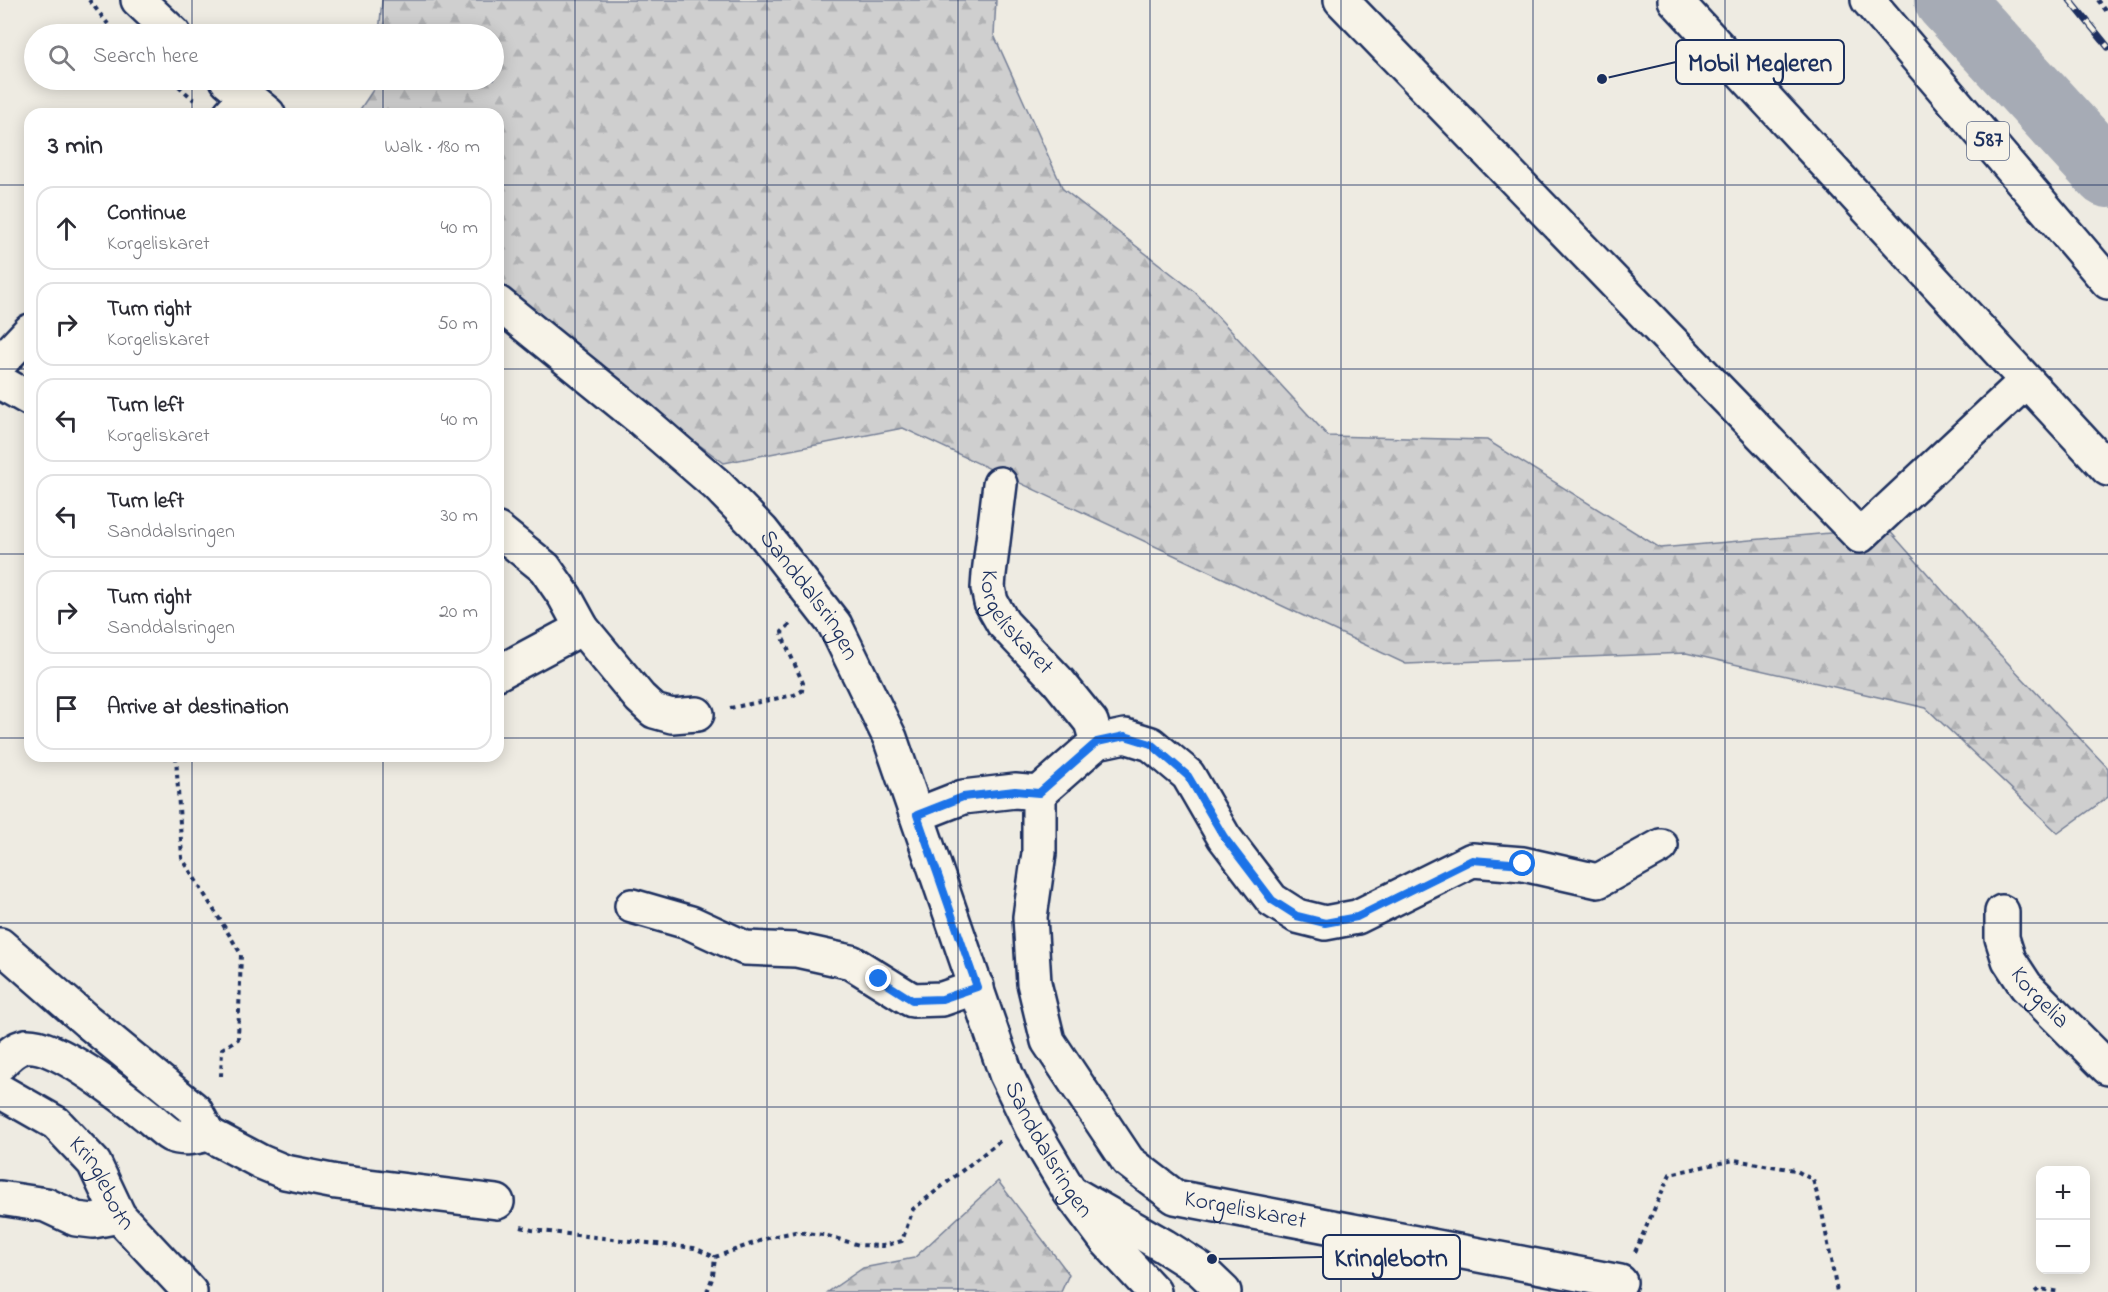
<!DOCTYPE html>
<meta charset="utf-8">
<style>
:root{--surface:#fff;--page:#f2f2f3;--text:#2b2b33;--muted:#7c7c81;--line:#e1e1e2}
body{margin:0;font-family:"Indie Flower",sans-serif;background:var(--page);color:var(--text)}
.controls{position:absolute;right:18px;bottom:18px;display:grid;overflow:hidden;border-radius:12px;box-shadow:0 3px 15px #0003}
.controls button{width:54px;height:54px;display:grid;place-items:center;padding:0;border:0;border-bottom:2px solid var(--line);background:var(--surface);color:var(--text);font:30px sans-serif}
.stop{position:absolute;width:18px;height:18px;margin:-14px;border:4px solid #1a73e8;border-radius:50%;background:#fff}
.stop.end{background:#1a73e8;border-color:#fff;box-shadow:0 2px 6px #0008}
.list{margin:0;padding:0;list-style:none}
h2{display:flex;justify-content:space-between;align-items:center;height:78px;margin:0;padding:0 24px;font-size:26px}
h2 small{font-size:20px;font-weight:400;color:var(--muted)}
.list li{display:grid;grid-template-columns:39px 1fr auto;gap:18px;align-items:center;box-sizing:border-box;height:84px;margin:0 12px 12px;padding:0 12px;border:2px solid var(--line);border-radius:18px}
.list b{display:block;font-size:22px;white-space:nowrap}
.list p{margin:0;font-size:20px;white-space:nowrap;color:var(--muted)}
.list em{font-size:20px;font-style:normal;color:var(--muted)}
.icon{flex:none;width:33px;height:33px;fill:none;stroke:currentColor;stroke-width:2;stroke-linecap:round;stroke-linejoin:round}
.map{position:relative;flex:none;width:2108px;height:1292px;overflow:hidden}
.search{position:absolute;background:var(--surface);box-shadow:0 3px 15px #0003;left:24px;top:24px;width:480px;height:66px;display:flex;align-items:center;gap:15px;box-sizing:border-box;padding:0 21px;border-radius:33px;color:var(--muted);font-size:22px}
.panel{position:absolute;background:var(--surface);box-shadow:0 3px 15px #0003;left:24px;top:108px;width:480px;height:654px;border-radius:18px}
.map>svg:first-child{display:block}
.forest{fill:url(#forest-firs);stroke:#757f96;stroke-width:1.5}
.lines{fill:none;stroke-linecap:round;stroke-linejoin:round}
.river{stroke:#a6abb5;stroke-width:68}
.minor-casing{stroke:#1b2f5e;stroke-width:38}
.major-casing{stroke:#1b2f5e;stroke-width:38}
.path{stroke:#1b2f5e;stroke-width:4;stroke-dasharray:4.5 4.5;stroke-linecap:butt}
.minor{stroke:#f7f3e8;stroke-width:33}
.major{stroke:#f7f3e8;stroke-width:33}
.rail-casing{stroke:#1b2f5e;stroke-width:7}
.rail{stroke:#f7f3e8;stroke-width:4.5;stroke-dasharray:14;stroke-linecap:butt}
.route{stroke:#1a73e8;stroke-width:8}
.grid{fill:none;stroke:#1b2f5e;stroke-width:1.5;stroke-opacity:0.55}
.labels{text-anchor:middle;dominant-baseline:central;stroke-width:6;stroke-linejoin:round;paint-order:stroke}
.shield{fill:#f7f3e8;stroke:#5d6a87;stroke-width:1.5}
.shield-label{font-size:22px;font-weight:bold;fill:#1b2f5e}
.street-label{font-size:24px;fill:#1b2f5e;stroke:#f7f3e8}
.leader{fill:none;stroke:#1b2f5e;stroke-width:2}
.callout-dot{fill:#1b2f5e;stroke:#f7f3e8;stroke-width:2}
.callout{fill:#f7f3e8;stroke:#1b2f5e;stroke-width:2}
.callout-label{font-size:26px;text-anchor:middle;font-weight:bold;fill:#1b2f5e}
</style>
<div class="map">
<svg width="2108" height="1292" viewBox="0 0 2108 1292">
<defs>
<pattern id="forest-firs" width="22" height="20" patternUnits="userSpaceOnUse" patternTransform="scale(1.5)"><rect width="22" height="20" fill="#cfcfcf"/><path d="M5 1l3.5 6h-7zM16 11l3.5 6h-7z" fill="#b1b2b4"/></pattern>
</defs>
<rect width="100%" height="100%" fill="#eeebe2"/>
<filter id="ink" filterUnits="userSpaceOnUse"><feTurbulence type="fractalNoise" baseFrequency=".0167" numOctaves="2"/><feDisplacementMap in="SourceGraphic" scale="12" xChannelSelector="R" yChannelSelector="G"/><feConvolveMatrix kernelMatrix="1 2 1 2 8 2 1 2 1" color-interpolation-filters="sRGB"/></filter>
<g filter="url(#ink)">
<g class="forest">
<polygon points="382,0 996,0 994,35 1063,189 1195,292 1328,436 1487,440 1660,548 1887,528 1987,641 2108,768 2108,797 2058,833 1926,708 1686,653 1406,664 903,428 724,463 498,297 498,114 357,114 375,87 375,80 494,80 494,34 379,34"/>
<polygon points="998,1181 1069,1274 1061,1292 828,1292 863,1268 914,1258"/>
</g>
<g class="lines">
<polyline class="river" points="1948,0 2108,174"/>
<g class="minor-casing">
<g id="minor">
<polyline points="1341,0 1860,536 2026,381"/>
<polyline points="1675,0 2108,469"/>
<polyline points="230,114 246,96"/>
<polyline points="0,363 30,331"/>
<polyline points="0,382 30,399"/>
<path id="s1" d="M1000 484 989 574 988 588 991 602 1003 623 1058 681 1091 722 1097 742"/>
<polyline points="498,530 545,568 565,597 582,628 640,698 654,711 672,716 697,714"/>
<polyline points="498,673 582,628"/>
<polyline points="1039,793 1097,742 1125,736 1151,744 1188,775 1224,837 1272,900 1297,916 1325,923 1357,917 1472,860 1523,864 1598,881 1661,846"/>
<path id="s2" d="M917 815 963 797 1015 791 1039 793V853L1030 917 1034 983 1048 1041 1128 1161 1175 1197 1620 1282"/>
<polyline points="632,906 691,923 745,948 796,950 851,962 912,1000 942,999 977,987"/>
<path id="s3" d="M2002 912V938L2009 960 2026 986 2108 1068"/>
<polyline points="0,945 87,1021 195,1110 208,1134"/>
<path d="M0 1064C7 1056 15 1048 26 1046 56 1043 125 1098 149 1117 156 1123 164 1131 171 1135 183 1140 196 1137 208 1134L261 1162 285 1172 336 1182 497 1202"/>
<path id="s4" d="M0 1091 56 1123 94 1163 119 1216 190 1292"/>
<polyline points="1070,1192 1164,1246 1200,1269 1224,1292"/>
<polyline points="0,1198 46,1205 76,1219 93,1221 119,1216"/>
</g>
</g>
<g class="major-casing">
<g id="major">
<polyline points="138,0 174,34"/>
<polyline points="1868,0 2108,282"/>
<polyline points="227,80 268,114"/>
<path id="s5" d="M498 303 642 420 717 485 762 531 835 625 890 738 1006 1074 1032 1128 1070 1192 1106 1240 1154 1292"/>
</g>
</g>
<g class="path">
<polyline points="89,0 108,24"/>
<polyline points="2098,0 2108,13"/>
<polyline points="172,80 194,100"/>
<polyline points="730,708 794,695 802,691 803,683 783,638 782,632 790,624"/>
<polyline points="176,756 182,858 241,954 238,1039 222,1049 221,1076"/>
<polyline points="521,1227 532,1230 694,1248 715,1257"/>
<polyline points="1635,1252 1670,1174 1734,1160 1795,1170 1813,1180 1822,1212 1837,1292"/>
<polyline points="707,1292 713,1276 715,1257 771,1237 795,1232 824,1235 859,1245 883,1246 902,1241 913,1209 1000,1141"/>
<polyline points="2035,1292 2039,1289 2060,1292"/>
</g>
<use href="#minor" class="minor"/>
<use href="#major" class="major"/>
<g class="rail-casing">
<polyline id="rail" points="2070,0 2108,47"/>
</g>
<use href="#rail" class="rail"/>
</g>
</g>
<g class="lines" filter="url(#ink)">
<polyline class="route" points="879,979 912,1000 942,999 977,987 917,815 963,797 1015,791 1039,793 1097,742 1125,736 1151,744 1188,776 1224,837 1272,900 1297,916 1325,923 1357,917 1472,860 1523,864"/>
</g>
<path class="grid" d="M192 0V34M383 0V34M575 0V1292M767 0V1292M958 0V1292M1150 0V1292M1341 0V1292M1533 0V1292M1725 0V1292M1916 0V1292M192 80V114M383 80V114M0 185H30M498 185H2108M0 369H30M498 369H2108M0 554H30M498 554H2108M0 738H30M498 738H2108M192 756V1292M383 756V1292M0 923H2108M0 1107H2108"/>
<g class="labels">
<rect class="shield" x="1967" y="122" width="42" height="38" rx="4.5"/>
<g class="shield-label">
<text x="1988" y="141">587</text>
</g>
<g class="street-label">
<text stroke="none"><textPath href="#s5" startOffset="429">Sanddalsringen</textPath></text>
<text stroke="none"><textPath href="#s1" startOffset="148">Korgeliskaret</textPath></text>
<text stroke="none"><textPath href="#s3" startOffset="98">Korgelia</textPath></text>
<text stroke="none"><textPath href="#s5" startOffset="1036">Sanddalsringen</textPath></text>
<text stroke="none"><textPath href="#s4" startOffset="141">Kringlebotn</textPath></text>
<text stroke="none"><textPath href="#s2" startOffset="651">Korgeliskaret</textPath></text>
</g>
</g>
<path class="leader" d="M1602 79L1676 62M1212 1259L1323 1257"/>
<g class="callout-dot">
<circle cx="1602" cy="79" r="6"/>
<circle cx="1212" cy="1259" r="6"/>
</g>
<g class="callout">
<rect x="1676" y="40" width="168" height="44" rx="6"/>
<rect x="1323" y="1235" width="137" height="44" rx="6"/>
</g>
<g class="callout-label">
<text x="1760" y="71">Mobil Megleren</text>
<text x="1391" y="1266">Kringlebotn</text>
</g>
</svg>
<div class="controls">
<button>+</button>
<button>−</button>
</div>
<div class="stop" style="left:1523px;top:864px"></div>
<div class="stop end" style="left:879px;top:979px"></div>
<div class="search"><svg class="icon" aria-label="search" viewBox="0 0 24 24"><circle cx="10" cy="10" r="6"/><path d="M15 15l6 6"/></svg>Search here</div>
<section class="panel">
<h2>3 min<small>Walk · 180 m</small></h2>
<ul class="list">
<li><svg class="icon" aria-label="ahead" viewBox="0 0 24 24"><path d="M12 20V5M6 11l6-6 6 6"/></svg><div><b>Continue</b><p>Korgeliskaret</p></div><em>40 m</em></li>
<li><svg class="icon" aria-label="right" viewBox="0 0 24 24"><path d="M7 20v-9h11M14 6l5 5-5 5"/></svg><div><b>Turn right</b><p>Korgeliskaret</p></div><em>50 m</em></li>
<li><svg class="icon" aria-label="left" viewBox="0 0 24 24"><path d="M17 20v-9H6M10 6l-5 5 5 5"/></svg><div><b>Turn left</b><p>Korgeliskaret</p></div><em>40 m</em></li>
<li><svg class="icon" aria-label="left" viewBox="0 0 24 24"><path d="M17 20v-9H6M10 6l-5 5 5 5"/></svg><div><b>Turn left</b><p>Sanddalsringen</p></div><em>30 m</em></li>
<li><svg class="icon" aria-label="right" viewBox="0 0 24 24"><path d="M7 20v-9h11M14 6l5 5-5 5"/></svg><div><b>Turn right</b><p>Sanddalsringen</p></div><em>20 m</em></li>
<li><svg class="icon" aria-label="arrive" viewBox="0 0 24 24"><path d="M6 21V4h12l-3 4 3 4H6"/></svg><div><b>Arrive at destination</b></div></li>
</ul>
</section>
</div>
